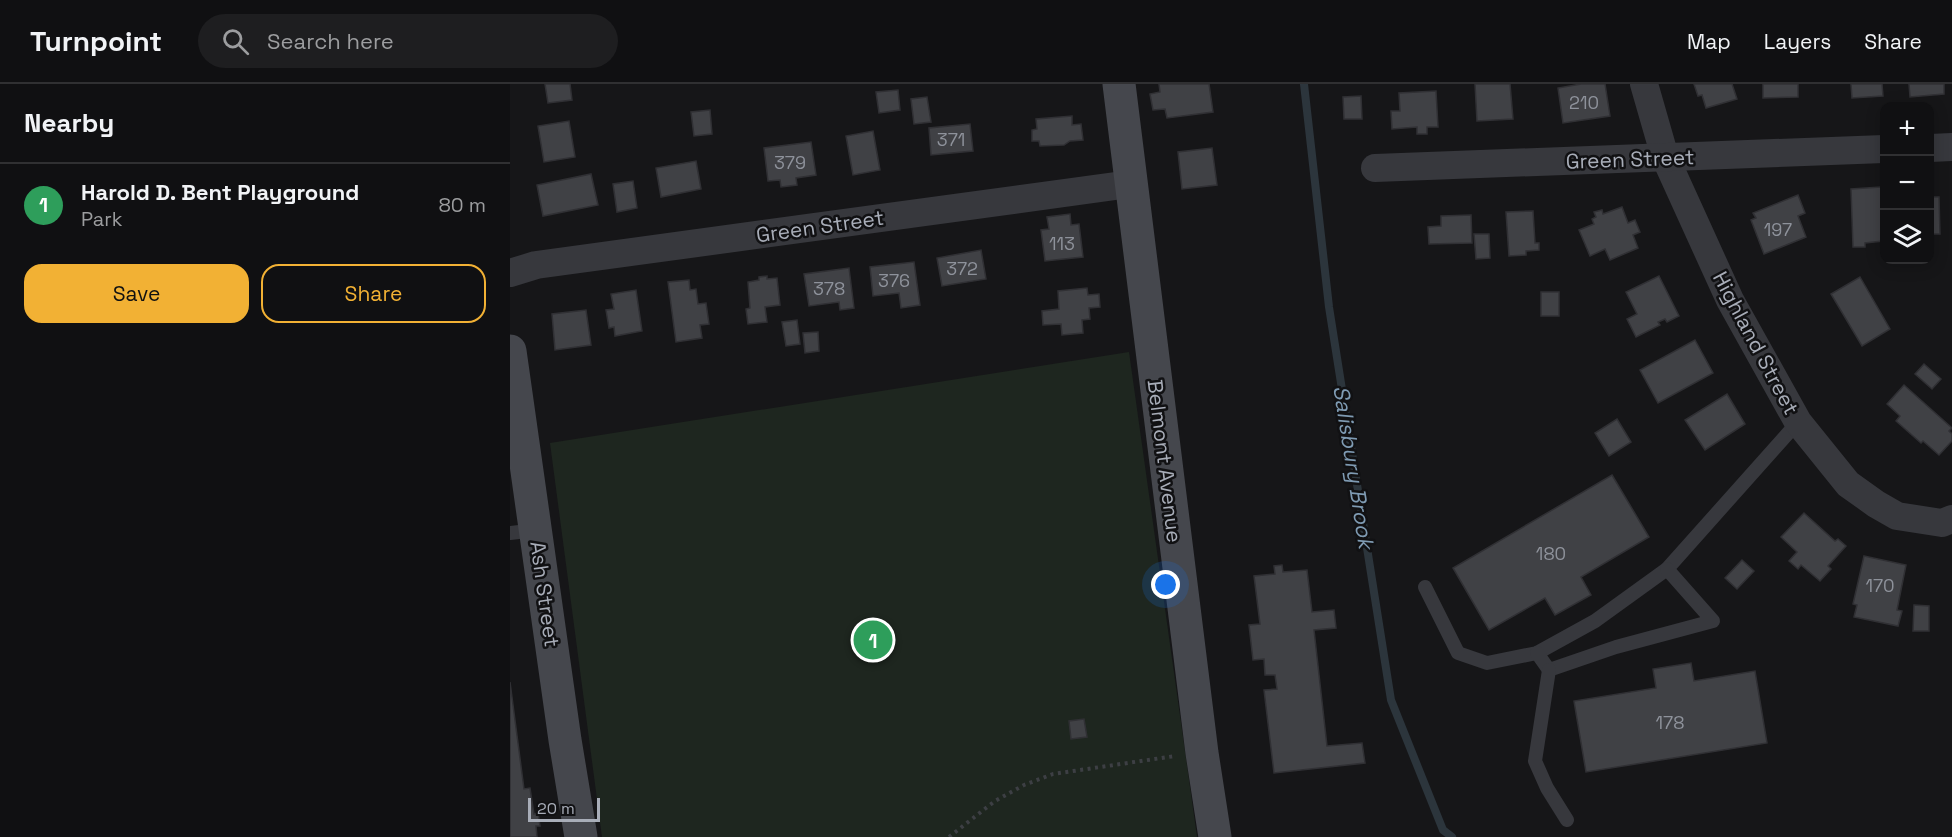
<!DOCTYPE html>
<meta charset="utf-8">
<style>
:root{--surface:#101012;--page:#1e1e20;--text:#f1f3f6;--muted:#9c9d9f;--line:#303032;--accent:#f2b134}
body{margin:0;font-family:"Space Grotesk",sans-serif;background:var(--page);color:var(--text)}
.controls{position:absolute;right:18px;top:18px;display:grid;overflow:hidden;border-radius:12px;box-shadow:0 3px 15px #0003}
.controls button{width:54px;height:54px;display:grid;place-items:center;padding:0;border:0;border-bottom:2px solid var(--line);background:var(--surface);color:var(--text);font:30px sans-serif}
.scale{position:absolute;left:18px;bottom:15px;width:72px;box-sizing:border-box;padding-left:6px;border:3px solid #a8adb8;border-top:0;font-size:16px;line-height:21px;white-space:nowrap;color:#a8adb8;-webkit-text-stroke:4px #111113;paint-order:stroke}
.you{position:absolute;left:656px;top:501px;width:21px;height:21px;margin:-15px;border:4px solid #fff;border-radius:50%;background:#1a73e8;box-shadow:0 0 0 9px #1a73e833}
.badge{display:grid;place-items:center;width:39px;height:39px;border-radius:50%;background:var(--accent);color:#fff;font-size:20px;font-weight:700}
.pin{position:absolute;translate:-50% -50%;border:3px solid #fff;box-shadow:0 2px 6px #0006}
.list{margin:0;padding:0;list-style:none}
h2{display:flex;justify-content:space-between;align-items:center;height:78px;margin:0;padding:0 24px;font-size:26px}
h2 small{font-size:20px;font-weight:400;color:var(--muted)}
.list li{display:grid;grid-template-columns:39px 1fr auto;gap:18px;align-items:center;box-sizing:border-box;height:84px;padding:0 24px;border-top:2px solid var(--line)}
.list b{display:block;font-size:22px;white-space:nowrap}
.list p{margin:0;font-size:20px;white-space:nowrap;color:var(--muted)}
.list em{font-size:20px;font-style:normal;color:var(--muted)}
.actions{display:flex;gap:12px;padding:18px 24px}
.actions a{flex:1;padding:14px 0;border:2px solid var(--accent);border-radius:18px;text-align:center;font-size:21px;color:var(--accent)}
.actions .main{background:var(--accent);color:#111}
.icon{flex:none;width:33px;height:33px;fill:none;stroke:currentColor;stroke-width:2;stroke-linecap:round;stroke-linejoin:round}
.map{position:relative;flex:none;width:1442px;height:753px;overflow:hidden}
header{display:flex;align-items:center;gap:36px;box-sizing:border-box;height:84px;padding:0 30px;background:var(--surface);border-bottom:2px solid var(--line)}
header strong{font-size:28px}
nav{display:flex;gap:33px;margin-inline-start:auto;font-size:21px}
.search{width:420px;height:54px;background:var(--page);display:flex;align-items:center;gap:15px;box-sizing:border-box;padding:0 21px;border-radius:33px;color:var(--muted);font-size:22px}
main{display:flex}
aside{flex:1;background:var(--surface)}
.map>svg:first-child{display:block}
.green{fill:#1e261f}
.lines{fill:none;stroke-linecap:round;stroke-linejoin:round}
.stream{stroke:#2c353c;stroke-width:8}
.building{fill:#404145;stroke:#303034;stroke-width:1.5}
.path{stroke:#3d3f44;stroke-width:4;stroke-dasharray:3 4.5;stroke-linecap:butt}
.lane{stroke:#37383d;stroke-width:14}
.street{stroke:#37383d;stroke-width:28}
.secondary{stroke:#45474d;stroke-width:33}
.labels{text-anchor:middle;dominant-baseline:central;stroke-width:5;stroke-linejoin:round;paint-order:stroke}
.number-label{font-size:18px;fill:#8e929b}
.street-label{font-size:21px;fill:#a8adb8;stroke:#111113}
.water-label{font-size:22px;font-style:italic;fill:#7f9bb3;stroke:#111113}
</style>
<header>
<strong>Turnpoint</strong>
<div class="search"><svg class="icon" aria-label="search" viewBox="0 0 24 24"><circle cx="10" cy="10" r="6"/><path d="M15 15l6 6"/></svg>Search here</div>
<nav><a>Map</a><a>Layers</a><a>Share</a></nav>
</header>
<main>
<aside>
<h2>Nearby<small></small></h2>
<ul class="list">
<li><span class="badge" style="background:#2e9e5b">1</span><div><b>Harold D. Bent Playground</b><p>Park</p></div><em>80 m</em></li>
</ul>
<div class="actions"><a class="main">Save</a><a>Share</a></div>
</aside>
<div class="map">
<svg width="1442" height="753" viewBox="0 0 1442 753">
<rect width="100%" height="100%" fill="#161618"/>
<polygon class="green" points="619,268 687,753 92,753 40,359"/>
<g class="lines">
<polyline class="stream" points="794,0 819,223 881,616 933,746 942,753"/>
</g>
<g class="building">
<polygon points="35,0 60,0 62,16 38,19"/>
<polygon points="649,0 699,0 703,28 657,34 655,25 643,26 640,10 650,8"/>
<polygon points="965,0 1000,0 1003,35 967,37"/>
<polygon points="1071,0 1095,0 1100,32 1053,39 1048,4"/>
<polygon points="1184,0 1222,0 1227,15 1196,24 1192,11 1188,12"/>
<polygon points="1253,0 1288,0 1288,13 1253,14"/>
<polygon points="1341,0 1372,0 1373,12 1342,14"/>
<polygon points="1399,0 1434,0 1434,10 1400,13"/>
<polygon points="388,6 390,26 369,29 366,8"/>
<polygon points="926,7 928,43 917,43 917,50 907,50 907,43 882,45 881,27 890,27 889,9"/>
<polygon points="851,12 852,35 834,35 833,13"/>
<polygon points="417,13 421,38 404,40 401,15"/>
<polygon points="200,26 202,50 184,52 181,28"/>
<polygon points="562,32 562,41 571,40 573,56 560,57 554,61 530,62 529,57 522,57 522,46 527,45 526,35"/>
<polygon points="59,37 65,73 34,78 28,42"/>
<polygon points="460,40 463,67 421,71 419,44"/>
<polygon points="363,47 370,86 343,91 336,52"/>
<polygon points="301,58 306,91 286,94 287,101 271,103 270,96 258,97 254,64"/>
<polygon points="702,64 707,101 672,105 668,68"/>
<polygon points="186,77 191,105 151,113 146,84"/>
<polygon points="81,90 88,121 33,132 27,101"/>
<polygon points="123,97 127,124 107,128 103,100"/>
<polygon points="1371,103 1373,157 1355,159 1355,163 1343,163 1341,105"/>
<polygon points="1288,111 1295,129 1288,132 1296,153 1254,170 1241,136 1246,134 1243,129"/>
<polygon points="1420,113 1429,113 1430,150 1420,150"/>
<polygon points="1112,123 1118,139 1125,136 1130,148 1123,151 1128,164 1100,176 1095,165 1080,172 1069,146 1084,140 1082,135 1086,133 1084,128 1092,126 1093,130"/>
<polygon points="1023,127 1025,159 1029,159 1029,166 1016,167 1016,171 999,172 996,128"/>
<polygon points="560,130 561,141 569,140 573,173 535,177 531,146 539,145 537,133"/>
<polygon points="961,131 962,159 919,160 918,143 931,142 931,132"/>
<polygon points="964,150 979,150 980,174 966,175"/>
<polygon points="471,166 476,195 432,202 427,174"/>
<polygon points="404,178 410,221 391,224 389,209 363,212 360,183"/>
<polygon points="339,184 344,224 330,226 329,218 299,222 294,190"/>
<polygon points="257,192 257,195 267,194 270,221 255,223 257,238 238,240 236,225 240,224 238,198 249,196 249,193"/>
<polygon points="1149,192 1169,232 1157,238 1155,235 1148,238 1150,241 1126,253 1117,235 1127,230 1116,208"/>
<polygon points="1350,193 1380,245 1352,262 1321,210"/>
<polygon points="179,196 180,206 186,205 188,220 196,219 199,240 190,241 192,254 166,258 158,198"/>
<polygon points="577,204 578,211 589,210 590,223 579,224 580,235 572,236 573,249 552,251 551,240 533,241 532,227 549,225 548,207"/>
<polygon points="126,206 132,247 105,252 104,243 99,244 96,226 104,225 101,210"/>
<rect x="1031" y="208" width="18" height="24"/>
<polygon points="76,226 81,261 45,266 42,230"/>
<polygon points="287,236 290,260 276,262 272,238"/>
<polygon points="308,248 309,267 295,269 293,249"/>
<polygon points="1185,256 1203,289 1148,319 1130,286"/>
<polygon points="1414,280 1431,295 1422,305 1405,290"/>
<polygon points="1394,301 1442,344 1439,347 1442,350 1442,357 1429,371 1413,357 1411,359 1386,337 1390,332 1377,320"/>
<polygon points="1217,310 1235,340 1195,366 1175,336"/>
<polygon points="1107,335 1121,358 1099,372 1085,349"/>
<polygon points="1102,391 1139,453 1071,493 1081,511 1045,531 1035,514 979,546 943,484"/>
<polygon points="1294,429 1325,457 1328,455 1336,462 1318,482 1321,485 1310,497 1291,481 1288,485 1279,477 1287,468 1271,453"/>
<polygon points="1354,472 1396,481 1387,526 1392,527 1388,542 1344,533 1347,521 1343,520"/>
<polygon points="1232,476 1244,487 1227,505 1215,494"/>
<polygon points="772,481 773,488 797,486 802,528 824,526 826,544 804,546 817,662 852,659 855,679 764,689 754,606 767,605 765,591 755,591 754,575 743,576 739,541 750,540 744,492 765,490 764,482"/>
<polygon points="1404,521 1419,522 1419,547 1403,547"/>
<polygon points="1181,579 1184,597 1245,587 1257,659 1076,688 1064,617 1146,604 1143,585"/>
<polygon points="0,598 14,705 20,704 24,730 28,729 30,742 26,742 27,753 0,753"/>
<polygon points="574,635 577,653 561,655 559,637"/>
</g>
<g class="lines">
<polyline class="path" points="439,753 485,717 514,701 543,690 665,672"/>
<g class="lane">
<polyline points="0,449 26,446"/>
<polyline points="915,503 948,569 977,579 1027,569 1085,537 1157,485 1288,338"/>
<polyline points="1027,569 1039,586 1106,563 1203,537 1157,485"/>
<polyline points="1039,586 1025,677 1037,704 1057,736"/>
</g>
<g class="street">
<polyline points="1134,0 1155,73 1220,216 1288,338 1338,400 1366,420 1387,432 1432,439 1442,435"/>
<polyline points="1420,64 1442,63"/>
<polyline points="865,84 1374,65"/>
<polyline points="0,189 26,181 620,100"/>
</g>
<g class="secondary">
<polyline points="609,0 692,669 705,753"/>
<polyline points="0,267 55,656 71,753"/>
</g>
</g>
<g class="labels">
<g class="number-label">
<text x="1074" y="18">210</text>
<text x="441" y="55">371</text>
<text x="280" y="78">379</text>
<text x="1268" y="145">197</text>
<text x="552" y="159">113</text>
<text x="452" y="184">372</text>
<text x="384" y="196">376</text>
<text x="319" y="204">378</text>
<text x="1041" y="469">180</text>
<text x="1370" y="501">170</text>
<text x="1160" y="638">178</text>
</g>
<g class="street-label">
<text transform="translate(1120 75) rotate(-2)">Green Street</text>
<text transform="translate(310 142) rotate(-8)">Green Street</text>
<text transform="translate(1246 259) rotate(62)">Highland Street</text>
<text transform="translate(655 377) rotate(83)">Belmont Avenue</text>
<text transform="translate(35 510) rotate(82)">Ash Street</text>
</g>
<g class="water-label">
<text transform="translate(844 383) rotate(81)">Salisbury Brook</text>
</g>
</g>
</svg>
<div class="controls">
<button>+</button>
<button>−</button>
<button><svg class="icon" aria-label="layers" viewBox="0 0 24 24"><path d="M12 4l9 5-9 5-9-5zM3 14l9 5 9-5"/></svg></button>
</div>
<div class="scale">20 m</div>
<div class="you"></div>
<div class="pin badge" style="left:363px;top:556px;background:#2e9e5b">1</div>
</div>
</main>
